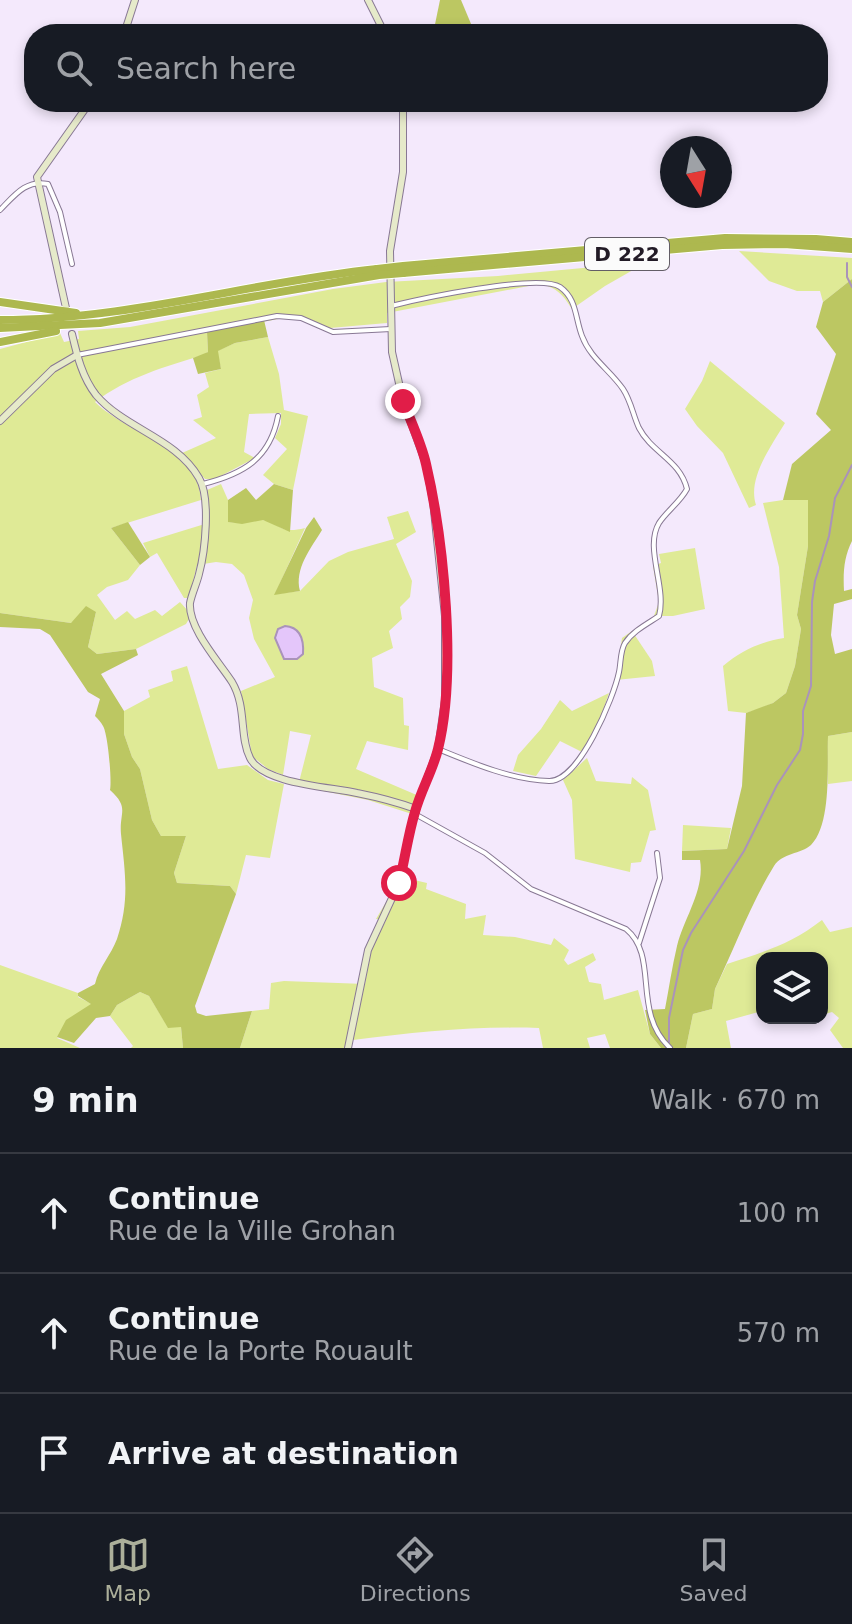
<!DOCTYPE html>
<meta charset="utf-8">
<style>
:root{--surface:#171b24;--page:#20242c;--text:#f1f3f6;--muted:#9ea1a6;--line:#363941;--accent:#acaf9a}
body{margin:0;font-family:"DejaVu Sans",sans-serif;background:var(--page);color:var(--text)}
.controls{position:absolute;right:24px;bottom:24px;display:grid;overflow:hidden;border-radius:16px;box-shadow:0 4px 12px #0003}
.controls button{width:72px;height:72px;display:grid;place-items:center;padding:0;border:0;border-bottom:2px solid var(--line);background:var(--surface);color:var(--text);font:40px sans-serif}
.compass{position:absolute;left:660px;top:136px;width:72px;height:72px;border-radius:50%;background:var(--surface);box-shadow:0 4px 12px #0003;rotate:169deg}
.stop{position:absolute;width:24px;height:24px;margin:-18px;border:6px solid #e11d48;border-radius:50%;background:#fff}
.stop.end{background:#e11d48;border-color:#fff;box-shadow:0 2px 8px #0008}
.list{margin:0;padding:0;list-style:none}
h2{display:flex;justify-content:space-between;align-items:center;height:104px;margin:0;padding:0 32px;font-size:34px}
h2 small{font-size:26px;font-weight:400;color:var(--muted)}
.list li{display:grid;grid-template-columns:52px 1fr auto;gap:24px;align-items:center;box-sizing:border-box;height:120px;padding:0 32px;border-top:2px solid var(--line)}
.list b{display:block;font-size:30px;white-space:nowrap}
.list p{margin:0;font-size:26px;white-space:nowrap;color:var(--muted)}
.list em{font-size:26px;font-style:normal;color:var(--muted)}
.icon{flex:none;width:44px;height:44px;fill:none;stroke:currentColor;stroke-width:2;stroke-linecap:round;stroke-linejoin:round}
.map{position:relative;flex:none;width:852px;height:1048px;overflow:hidden}
.search{position:absolute;background:var(--surface);box-shadow:0 4px 12px #0003;left:24px;right:24px;top:24px;height:88px;display:flex;align-items:center;gap:20px;box-sizing:border-box;padding:0 28px;border-radius:32px;color:var(--muted);font-size:30px}
.sheet{height:464px;background:var(--surface)}
nav{display:flex;justify-content:space-around;align-items:center;box-sizing:border-box;height:112px;border-top:2px solid var(--line);background:var(--surface);font-size:22px;color:var(--muted)}
nav a{display:grid;justify-items:center;gap:4px}
nav .on{color:var(--accent)}
.map>svg:first-child{display:block}
.green{fill:#dfea96}
.forest{fill:#bcc762}
.water{fill:#e4c6fa;stroke:#aa93ba;stroke-width:2}
.lines{fill:none;stroke-linecap:round;stroke-linejoin:round}
.stream{stroke:#aa93ba;stroke-width:2}
.street-casing{stroke:#887894;stroke-width:6}
.secondary-casing{stroke:#887894;stroke-width:8}
.highway-casing{stroke:#fff;stroke-width:10}
.street{stroke:#fff;stroke-width:4}
.secondary{stroke:#e6eaca;stroke-width:6}
.highway{stroke:#adb84f;stroke-width:8}
.highway-bridge-casing{stroke:#fff;stroke-width:10;stroke-linecap:butt}
.highway-bridge{stroke:#adb84f;stroke-width:8}
.route{stroke:#e11d48;stroke-width:10}
.labels{text-anchor:middle;dominant-baseline:central;stroke-width:8;stroke-linejoin:round;paint-order:stroke}
.shield{fill:#fbfbfb;stroke:#635e66;stroke-width:2}
.shield-label{font-size:20px;font-weight:bold;fill:#221b26}
</style>
<div class="map">
<svg width="852" height="1048" viewBox="0 0 852 1048">
<rect width="100%" height="100%" fill="#f4e9fc"/>
<g class="green">
<polygon points="739,251 852,258 852,279 823,302 820,291 797,291 769,281"/>
<path d="M647 262 605 286 572 309C563 295 557 287 539 284L387 313V323L330 328 300 315 207 332 208 352 203 355C164 367 128 377 95 402 125 432 200 450 201 500L111 528 140 565 128 580 107 587 97 595 115 620 127 611 135 619 155 610 162 616 180 602 188 611 189 619 186 624 136 649 97 654 88 647 96 612 71 623 0 613V349L60 333 64 342 79 339 78 331 130 327 333 289 386 282 498 276Z"/>
<polygon points="268,337 279,374 284,410 308,416 293,490 274,484 263,475 287,449 275,438 281,424 281,413 249,414 244,452 255,458 215,479 205,479 182,453 216,438 193,420 202,417 197,395 209,387 205,373 221,369 217,351 235,343"/>
<path d="M710 361 785 423C772 445 747 478 756 505L749 508 723 453 697 426 685 409 702 381Z"/>
<path d="M221 484 228 500V522C243 524 250 519 262 520 280 522 278 535 305 528L275 594 300 591 329 561 348 552 394 539 387 517 408 511 416 532 396 544 412 581 410 597 400 607 402 619 389 631 393 648 372 658 374 687 403 698 404 725 409 726 408 750 367 741 356 769 419 796 412 814 368 800 298 786 311 735 290 731 283 775 268 769 252 756 241 691 275 677 254 639 249 618 253 600 244 575 232 564 216 562 197 565 189 598H184L157 553 150 557 143 543 208 523 207 490Z"/>
<path d="M783 500H808V546L797 615 801 629 795 666 786 693 773 703 759 709 746 713 728 711 723 666C742 650 760 642 784 638L779 567 763 503Z"/>
<polygon points="695,548 705,609 673,616 654,616 659,602 653,566 661,563 659,554"/>
<polygon points="632,631 652,661 655,676 616,680 622,638"/>
<polygon points="187,666 218,769 247,765 268,780 284,784 270,858 246,855 236,894 230,886 177,883 174,873 186,836 161,836 152,820 140,769 132,757 124,734 124,711 150,697 148,690 173,681 171,671"/>
<polygon points="609,693 599,722 582,752 560,741 536,776 513,771 518,755 541,729 560,700 572,711"/>
<polygon points="852,732 852,781 828,784 828,736"/>
<polygon points="587,758 596,781 631,784 632,777 648,790 656,830 650,831 641,862 631,863 630,872 575,859 572,800 563,780"/>
<polygon points="683,825 731,828 727,849 682,851"/>
<path d="M397 876 427 883 426 889 466 904 465 919 486 915 483 935 515 937 551 945 554 938 569 950 564 960 568 965 593 953 596 960 585 967 589 982 601 984 604 1000 638 990 650 1034 661 1048H610L605 1034 587 1038 590 1048H543L539 1028C476 1026 416 1032 353 1040L351 1048H240L252 1011 269 1009 271 983 284 981 365 984 371 950 386 920 376 919 389 897Z"/>
<path d="M822 920 830 932 852 927V1048H843L830 1030 839 1018 832 1012 822 1015V958H762V1011L726 1021 731 1048H686L693 1014 712 1009 715 989 727 964C764 952 791 944 822 920Z"/>
<polygon points="0,965 78,993 78,997 92,1004 57,1038 80,1048 0,1048"/>
<polygon points="140,992 149,996 168,1027 181,1027 183,1048 131,1048 133,1046 110,1016 117,1005"/>
</g>
<g class="forest">
<polygon points="440,0 461,0 474,31 433,34"/>
<path d="M852 279V541C844 557 843 572 844 591L852 589V599L834 604 831 635 835 654 852 649V732L828 736C827 764 832 824 811 845 801 854 782 853 774 866 752 901 733 951 715 989L712 1009 693 1014 686 1048H661L650 1034 645 1010 665 1009C669 988 672 967 677 946 684 918 705 890 700 860H682V851L727 849 742 786 746 713 773 703 786 693 795 666 801 629 797 615 808 546V500H783L792 464 831 430 816 414 836 354 816 327 823 302Z"/>
<polygon points="264,320 268,337 235,343 218,351 221,369 198,374 193,358 208,352 207,332"/>
<polygon points="274,484 293,490 290,532 263,520 242,524 228,522 228,500 246,488 256,500"/>
<path d="M314 517 322 530C311 548 294 569 300 591L274 595 306 528Z"/>
<polygon points="128,522 150,557 140,565 111,528"/>
<path d="M86 606 96 612 88 647 97 654 136 649 138 655 101 674 124 711V734L132 757 140 769 152 820 161 836H186L174 873 177 883 230 886 236 894 195 1006 197 1013 206 1016 252 1011 240 1048H183L181 1027 168 1028 149 996 140 992 117 1005 110 1016 96 1018 74 1043 57 1037 66 1020 91 1004 78 996V993L95 984C99 967 111 955 117 939 130 900 125 873 121 834 119 812 130 808 110 790 112 781 108 734 103 726 101 722 98 719 95 716L100 699 88 692 50 635 40 629 0 627V613L71 623Z"/>
</g>
<path class="water" d="M285 626C300 627 304 639 303 654L297 659H284L275 638 278 629Z"/>
<g class="lines">
<g class="stream">
<polyline points="847,263 847,277 852,287"/>
<polyline points="669,1042 669,1018 683,950 691,933 744,851 777,785 800,750 803,734 803,711 811,686 812,602 815,581 829,536 835,498 852,465"/>
</g>
<g class="street-casing">
<g id="street">
<path d="M0 210C14 196 26 179 48 184L60 212 72 264"/>
<path d="M391 306C419 299 539 273 560 287 577 299 575 318 582 336 590 358 610 370 623 389 631 401 633 415 639 428 652 453 680 460 687 489 680 502 667 511 659 523 644 548 667 587 659 616 647 624 633 631 625 643 620 651 621 663 619 672 614 697 579 782 549 781 512 780 472 763 438 749"/>
<polyline points="77,355 277,316 301,318 333,332 391,329"/>
<path d="M203 484C243 474 270 459 278 416"/>
<path d="M415 814 485 853 531 889 626 929C660 957 631 1011 670 1048"/>
<polyline points="639,943 660,878 657,853"/>
</g>
</g>
<g class="secondary-casing">
<g id="secondary">
<polyline points="368,0 385,34"/>
<polyline points="124,34 135,0"/>
<polyline points="66,308 37,177 90,102"/>
<path d="M72 334C77 355 82 377 96 395 125 429 176 438 199 478 211 498 205 552 199 574 197 583 192 593 190 603 188 628 219 662 232 682 247 707 239 736 250 758 263 784 331 787 357 793 377 797 397 802 416 809"/>
<polyline points="0,421 53,369 77,355"/>
<polyline points="348,1048 368,950 399,883 414,814 438,749 445,700 445,616 433,501 426,464 403,401 392,352 390,251 403,172 403,102"/>
</g>
</g>
<g class="highway-casing">
<g id="highway">
<polyline points="403,266 725,238 816,239 852,242"/>
<polyline points="403,273 722,245 784,244 852,249"/>
<polyline points="0,302 76,313"/>
<path d="M0 320C128 320 251 282 377 269"/>
<polyline points="0,328 100,323 379,275"/>
<polyline points="0,342 56,331"/>
</g>
</g>
<use href="#street" class="street"/>
<use href="#secondary" class="secondary"/>
<use href="#highway" class="highway"/>
<g class="highway-bridge-casing">
<g id="highway-bridge">
<polyline points="377,269 403,266"/>
<polyline points="379,275 403,273"/>
</g>
</g>
<use href="#highway-bridge" class="highway-bridge"/>
</g>
<g class="lines">
<path class="route" d="M399 883C405 859 408 835 415 812 421 790 433 770 438 749 457 673 444 541 426 464 421 442 411 422 403 401"/>
</g>
<g class="labels">
<rect class="shield" x="585" y="238" width="84" height="32" rx="6"/>
<g class="shield-label">
<text x="627" y="254">D 222</text>
</g>
</g>
</svg>
<div class="controls">
<button><svg class="icon" aria-label="layers" viewBox="0 0 24 24"><path d="M12 4l9 5-9 5-9-5zM3 14l9 5 9-5"/></svg></button>
</div>
<svg class="compass" viewBox="-18 -18 36 36"><path d="M0-13l5 13h-10z" fill="#e53935"/><path d="M0 13l5-13h-10z" fill="#9ea1a6"/></svg>
<div class="stop" style="left:399px;top:883px"></div>
<div class="stop end" style="left:403px;top:401px"></div>
<div class="search"><svg class="icon" aria-label="search" viewBox="0 0 24 24"><circle cx="10" cy="10" r="6"/><path d="M15 15l6 6"/></svg>Search here</div>
</div>
<section class="sheet">
<h2>9 min<small>Walk · 670 m</small></h2>
<ul class="list">
<li><svg class="icon" aria-label="ahead" viewBox="0 0 24 24"><path d="M12 20V5M6 11l6-6 6 6"/></svg><div><b>Continue</b><p>Rue de la Ville Grohan</p></div><em>100 m</em></li>
<li><svg class="icon" aria-label="ahead" viewBox="0 0 24 24"><path d="M12 20V5M6 11l6-6 6 6"/></svg><div><b>Continue</b><p>Rue de la Porte Rouault</p></div><em>570 m</em></li>
<li><svg class="icon" aria-label="arrive" viewBox="0 0 24 24"><path d="M6 21V4h12l-3 4 3 4H6"/></svg><div><b>Arrive at destination</b></div></li>
</ul>
</section>
<nav>
<a class="on"><svg class="icon" aria-label="map" viewBox="0 0 24 24"><path d="M3 6l6-2 6 2 6-2v14l-6 2-6-2-6 2zM9 4v14M15 6v14"/></svg>Map</a>
<a><svg class="icon" aria-label="directions" viewBox="0 0 24 24"><path d="M12 3l9 9-9 9-9-9zM9 14v-3h6M13 9l2 2-2 2"/></svg>Directions</a>
<a><svg class="icon" aria-label="saved" viewBox="0 0 24 24"><path d="M7 4h10v16l-5-4-5 4z"/></svg>Saved</a>
</nav>
